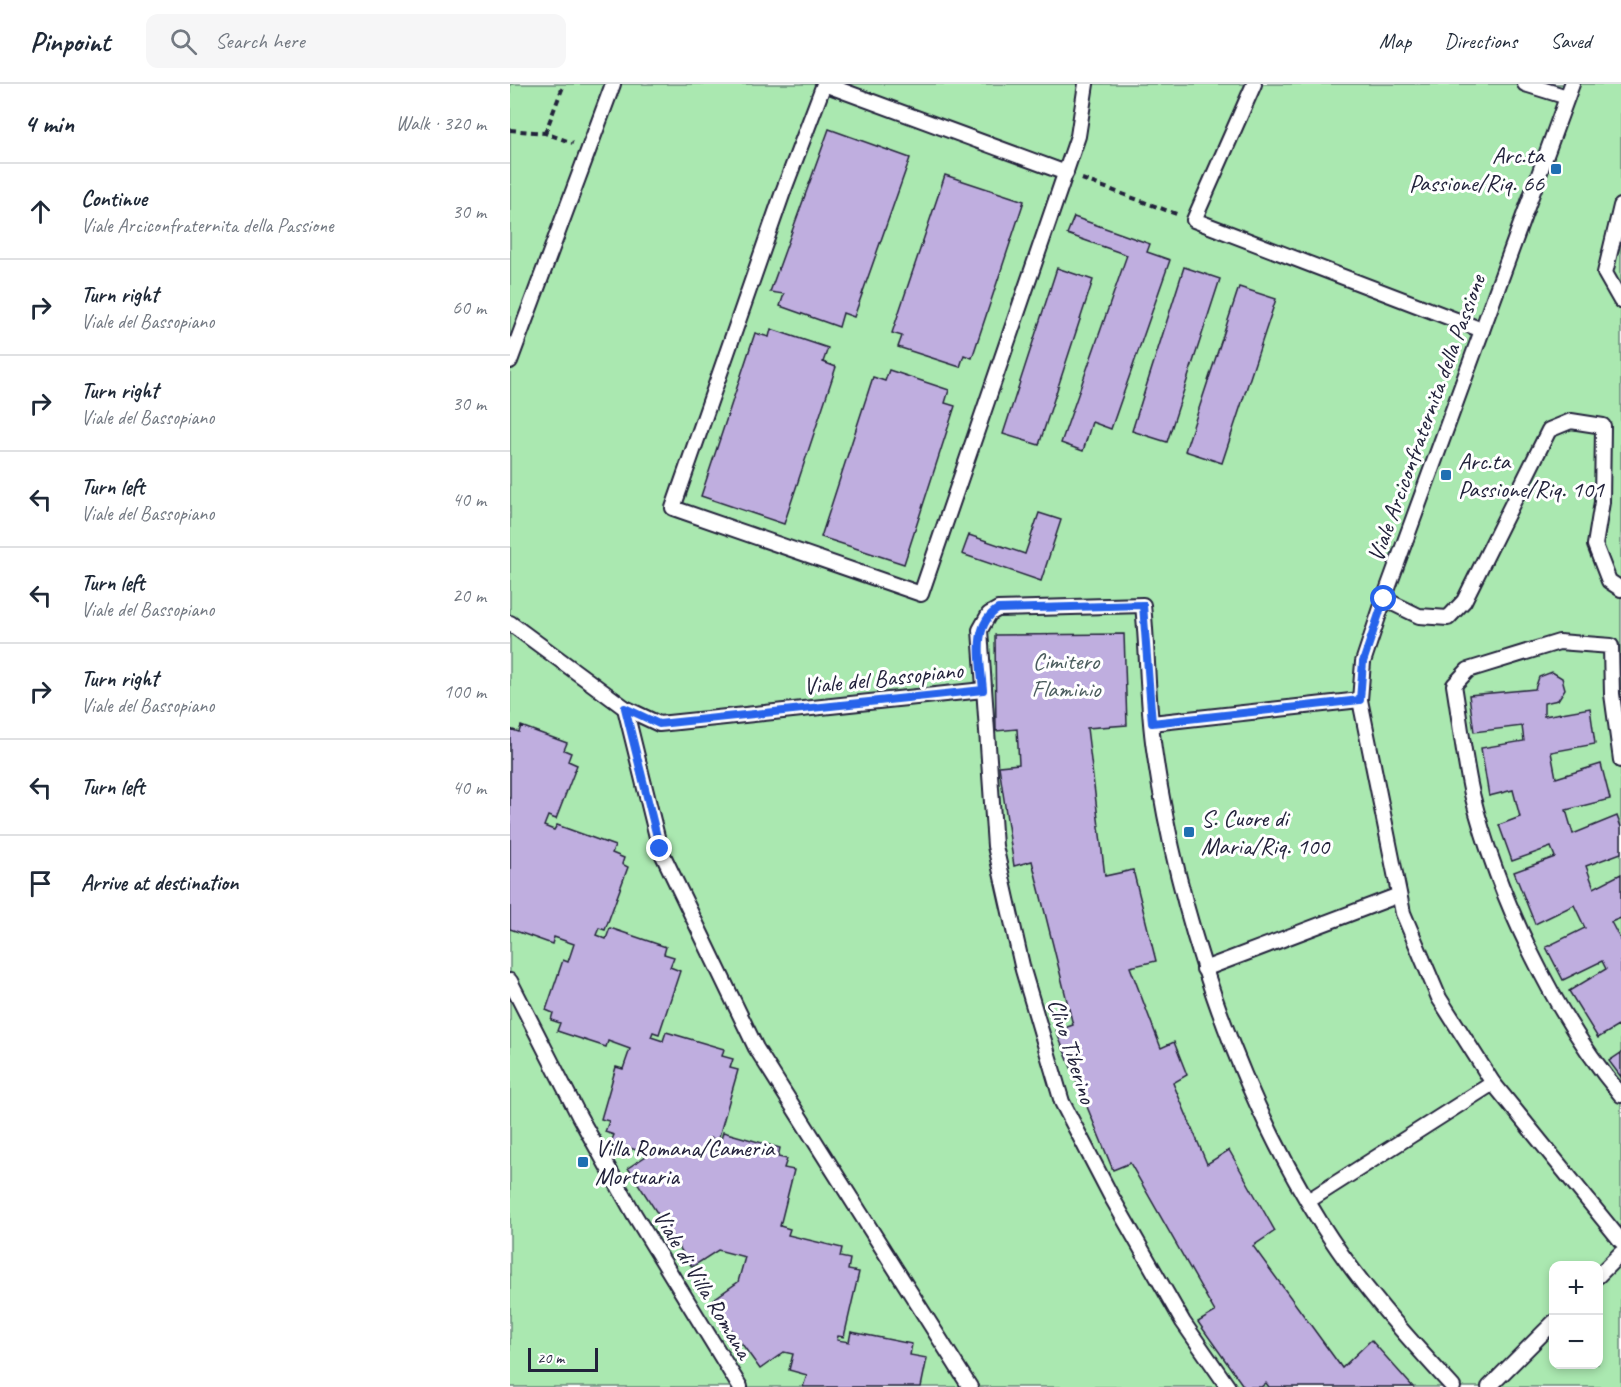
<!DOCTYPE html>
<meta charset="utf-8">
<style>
:root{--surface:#fff;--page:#f6f6f7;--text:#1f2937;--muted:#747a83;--line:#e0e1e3}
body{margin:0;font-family:Caveat,sans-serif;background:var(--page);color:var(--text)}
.controls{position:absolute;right:18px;bottom:18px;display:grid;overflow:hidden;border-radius:12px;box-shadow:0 3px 9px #0003}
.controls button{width:54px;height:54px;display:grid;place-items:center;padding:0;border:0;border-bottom:2px solid var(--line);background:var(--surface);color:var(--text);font:30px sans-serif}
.scale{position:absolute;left:18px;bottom:15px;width:70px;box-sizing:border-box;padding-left:6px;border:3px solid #22223b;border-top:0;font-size:16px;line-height:21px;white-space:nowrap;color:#22223b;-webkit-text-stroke:4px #fff;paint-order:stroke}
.stop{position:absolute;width:18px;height:18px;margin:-14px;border:4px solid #2563eb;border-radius:50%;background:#fff}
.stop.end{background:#2563eb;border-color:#fff;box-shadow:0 2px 6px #0008}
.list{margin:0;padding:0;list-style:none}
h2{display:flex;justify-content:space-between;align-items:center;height:78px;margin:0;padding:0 24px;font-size:26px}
h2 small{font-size:20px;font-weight:400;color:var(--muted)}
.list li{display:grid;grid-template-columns:39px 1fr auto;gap:18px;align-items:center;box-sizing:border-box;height:96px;padding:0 24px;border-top:2px solid var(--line)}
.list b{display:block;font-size:22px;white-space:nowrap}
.list p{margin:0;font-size:20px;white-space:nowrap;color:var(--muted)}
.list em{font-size:20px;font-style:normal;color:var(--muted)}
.icon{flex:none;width:33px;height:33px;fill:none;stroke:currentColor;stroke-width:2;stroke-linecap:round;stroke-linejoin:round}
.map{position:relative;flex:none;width:1111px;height:1303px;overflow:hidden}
header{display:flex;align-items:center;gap:36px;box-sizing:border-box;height:84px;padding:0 30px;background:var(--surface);border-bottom:2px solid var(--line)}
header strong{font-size:28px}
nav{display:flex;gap:33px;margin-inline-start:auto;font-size:21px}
.search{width:420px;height:54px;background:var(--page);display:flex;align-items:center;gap:15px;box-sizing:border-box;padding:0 21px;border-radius:12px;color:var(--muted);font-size:22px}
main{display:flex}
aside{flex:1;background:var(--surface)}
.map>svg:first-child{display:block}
.green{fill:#aae8b0;stroke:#668576;stroke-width:1.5;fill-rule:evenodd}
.building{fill:#bfaedf;stroke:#22223b;stroke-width:1.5}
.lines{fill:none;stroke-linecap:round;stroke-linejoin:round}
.lane-casing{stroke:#22223b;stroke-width:18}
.path{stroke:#22223b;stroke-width:4;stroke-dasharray:6 4.5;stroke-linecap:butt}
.lane{stroke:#fff;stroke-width:14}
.route{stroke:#2563eb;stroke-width:8}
.poi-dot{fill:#1f6fb2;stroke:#fff;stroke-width:2}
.labels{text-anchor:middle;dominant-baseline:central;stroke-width:6;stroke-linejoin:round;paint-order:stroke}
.poi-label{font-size:24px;fill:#22223b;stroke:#fff;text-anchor:start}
.street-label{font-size:24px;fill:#22223b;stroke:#fff}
.park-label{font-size:24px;fill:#4b5d5e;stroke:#fff}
</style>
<header>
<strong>Pinpoint</strong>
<div class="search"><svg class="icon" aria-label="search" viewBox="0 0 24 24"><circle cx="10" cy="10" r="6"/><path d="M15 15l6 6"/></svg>Search here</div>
<nav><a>Map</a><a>Directions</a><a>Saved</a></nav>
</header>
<main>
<aside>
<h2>4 min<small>Walk · 320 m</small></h2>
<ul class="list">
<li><svg class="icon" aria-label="ahead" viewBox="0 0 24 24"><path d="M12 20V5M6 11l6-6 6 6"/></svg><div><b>Continue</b><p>Viale Arciconfraternita della Passione</p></div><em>30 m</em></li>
<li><svg class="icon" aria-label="right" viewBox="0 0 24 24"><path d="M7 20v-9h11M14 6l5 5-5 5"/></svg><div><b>Turn right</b><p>Viale del Bassopiano</p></div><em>60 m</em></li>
<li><svg class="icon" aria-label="right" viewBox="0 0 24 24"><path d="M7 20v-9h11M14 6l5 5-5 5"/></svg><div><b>Turn right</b><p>Viale del Bassopiano</p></div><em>30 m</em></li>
<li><svg class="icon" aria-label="left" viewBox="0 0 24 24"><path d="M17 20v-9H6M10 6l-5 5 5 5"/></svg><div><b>Turn left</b><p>Viale del Bassopiano</p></div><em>40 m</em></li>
<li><svg class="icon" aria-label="left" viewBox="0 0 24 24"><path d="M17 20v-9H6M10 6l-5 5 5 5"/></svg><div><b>Turn left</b><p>Viale del Bassopiano</p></div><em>20 m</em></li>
<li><svg class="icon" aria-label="right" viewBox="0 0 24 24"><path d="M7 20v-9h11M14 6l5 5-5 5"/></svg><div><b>Turn right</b><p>Viale del Bassopiano</p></div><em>100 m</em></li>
<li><svg class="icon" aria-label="left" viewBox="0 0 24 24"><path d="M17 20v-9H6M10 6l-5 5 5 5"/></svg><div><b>Turn left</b></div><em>40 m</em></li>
<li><svg class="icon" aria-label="arrive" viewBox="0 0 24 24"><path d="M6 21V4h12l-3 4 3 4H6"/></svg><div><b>Arrive at destination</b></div></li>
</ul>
</aside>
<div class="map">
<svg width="1111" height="1303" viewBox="0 0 1111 1303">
<rect width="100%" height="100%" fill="#fff"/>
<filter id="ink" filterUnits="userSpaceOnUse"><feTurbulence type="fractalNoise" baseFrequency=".0167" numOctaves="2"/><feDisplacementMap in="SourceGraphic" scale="12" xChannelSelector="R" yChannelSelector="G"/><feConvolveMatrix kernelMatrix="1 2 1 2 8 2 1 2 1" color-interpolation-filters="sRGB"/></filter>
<g filter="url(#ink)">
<path class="green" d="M0 0H1111V1303H0ZM1044 1182H1088V1280H1044Z"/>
<g class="building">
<polygon points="319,45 400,74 344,233 333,229 329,243 270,222 274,210 260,208"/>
<polygon points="435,91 514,117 462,274 454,271 450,283 388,263 392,252 382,249"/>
<polygon points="564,133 640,160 637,168 660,176 601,345 582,338 573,367 551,359 617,171 557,150"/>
<polygon points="674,183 710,195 657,358 622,347"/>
<polygon points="547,184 583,196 529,361 493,350"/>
<polygon points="729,203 766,215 712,379 675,367"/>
<polygon points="261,245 318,264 313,278 326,283 274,440 191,412 245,249 259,253"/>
<polygon points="379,286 439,306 435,319 445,322 394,480 311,453 363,293 375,297"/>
<polygon points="529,429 551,436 531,497 452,470 459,451 515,470"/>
<polygon points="614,550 617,641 577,644 595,792 623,786 646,877 620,883 651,964 664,958 677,991 663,999 697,1080 719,1066 765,1147 743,1162 832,1284 861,1256 903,1303 759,1303 756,1299 751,1303 734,1303 688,1238 705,1228 620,1079 603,1086 546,947 563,941 522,777 504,782 489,682 509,680 507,645 486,647 485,551"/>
<polygon points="1042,588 1052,594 1055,605 1048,616 1034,619 1034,632 1080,624 1085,660 1041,668 1046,694 1091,680 1100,715 1056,726 1063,750 1107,732 1111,743 1111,769 1076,782 1084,804 1111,790 1111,834 1101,838 1111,857 1111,946 1108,942 1088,954 1059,907 1096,885 1092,877 1053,896 1036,863 1075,844 1064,821 1025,840 1004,788 1045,773 1041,763 1002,777 989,741 1010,733 1003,706 979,712 971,664 1014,657 1012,642 964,648 959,611 1025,605 1029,593"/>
<polygon points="11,642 57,659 54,666 61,669 58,677 67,681 46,735 38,732 34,742 44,746 47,741 105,762 102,769 114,774 112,780 118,783 95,846 89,844 86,851 96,855 100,844 156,863 154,870 164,873 160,883 170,887 149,950 143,948 141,953 153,957 156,948 214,965 212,972 223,975 220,984 228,986 208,1056 200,1054 198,1064 208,1067 213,1048 270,1064 268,1073 277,1075 274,1084 284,1086 270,1142 280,1145 278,1151 332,1164 330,1173 340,1175 338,1186 349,1188 334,1253 328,1252 327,1256 339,1258 341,1248 402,1260 400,1271 417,1274 411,1303 293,1303 297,1291 279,1286 283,1270 274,1268 250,1285 201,1217 228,1198 235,1173 208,1166 182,1183 118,1084 139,1070 101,1058 104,1051 95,1048 99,1037 91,1035 106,983 113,985 120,965 98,957 96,963 47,947 50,939 41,936 43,929 36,926 53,876 58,878 64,860 44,853 42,860 0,845 0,645 9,648"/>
<polygon points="1111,969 1111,993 1099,977"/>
</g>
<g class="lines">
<g class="lane-casing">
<g id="lane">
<polyline points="744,0 684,136 972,246"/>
<polyline points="1015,0 1057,13"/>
<polyline points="1062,0 874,515 853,578 850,616 893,829 929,914 983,999 1111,1157"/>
<polyline points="556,89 314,0 273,108 163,424 411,510 568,52 576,0"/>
<polyline points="1111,122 1095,189 1111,217"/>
<polyline points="0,277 103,0"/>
<polyline points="874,515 909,532 938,534 954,517 1039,346 1061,337 1093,342 1092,418 1085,461 1099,497 1111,505"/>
<polyline points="0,539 115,624 149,640 473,606"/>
<polyline points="115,624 150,765 246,964 460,1303"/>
<polyline points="642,639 850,616"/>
<path d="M1111 676 1102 610 1101 562 1049 558 958 586 944 601C950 637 954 674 962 710 987 811 1044 931 1111 1011"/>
<polyline points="694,885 889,811"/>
<polyline points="0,897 69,1032 124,1130 230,1303"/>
<polyline points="798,1117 983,999"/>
<polyline points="1088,1192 1111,1169"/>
<path d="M718 1303 673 1238 601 1112 552 1018 513 886 485 762 470 546 479 530 488 525 633 521C638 569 637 618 644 665 667 827 725 1003 812 1141 849 1200 896 1252 943 1303"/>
<polyline points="979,1303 1044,1238"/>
</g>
</g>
<g class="path">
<polyline points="0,46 35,49 63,59"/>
<polyline points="35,49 54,0"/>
<polyline points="572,95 669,131"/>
</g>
<use href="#lane" class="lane"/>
</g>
</g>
<g class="lines" filter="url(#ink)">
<path class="route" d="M150 765 115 624 149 640 473 606C471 579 461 541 488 525L633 521 642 639 850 616 853 578 874 515"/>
</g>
<g class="poi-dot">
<rect x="1040" y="79" width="12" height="12" rx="3"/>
<rect x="930" y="385" width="12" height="12" rx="3"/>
<rect x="673" y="742" width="12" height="12" rx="3"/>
<rect x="67" y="1072" width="12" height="12" rx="3"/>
</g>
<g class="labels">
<g class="poi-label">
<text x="1034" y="71" text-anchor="end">Arc.ta<tspan x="1034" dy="28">Passione/Riq. 66</tspan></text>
<text x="948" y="377">Arc.ta<tspan x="948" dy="28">Passione/Riq. 101</tspan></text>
<text x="691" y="734">S. Cuore di<tspan x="691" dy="28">Maria/Riq. 100</tspan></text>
<text x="85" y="1064">Villa Romana/Cameria<tspan x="85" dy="28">Mortuaria</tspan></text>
</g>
<g class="street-label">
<text transform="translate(916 334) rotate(-70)">Viale Arciconfraternita della Passione</text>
<text transform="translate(373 594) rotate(-6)">Viale del Bassopiano</text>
<text transform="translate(562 967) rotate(72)">Clivo Tiberino</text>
<text transform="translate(193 1200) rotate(59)">Viale di Villa Romana</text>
</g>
<g class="park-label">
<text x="556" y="577">Cimitero<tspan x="556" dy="28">Flaminio</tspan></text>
</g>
</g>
</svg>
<div class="controls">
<button>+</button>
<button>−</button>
</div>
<div class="scale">20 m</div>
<div class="stop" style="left:874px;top:515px"></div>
<div class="stop end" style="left:150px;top:765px"></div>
</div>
</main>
